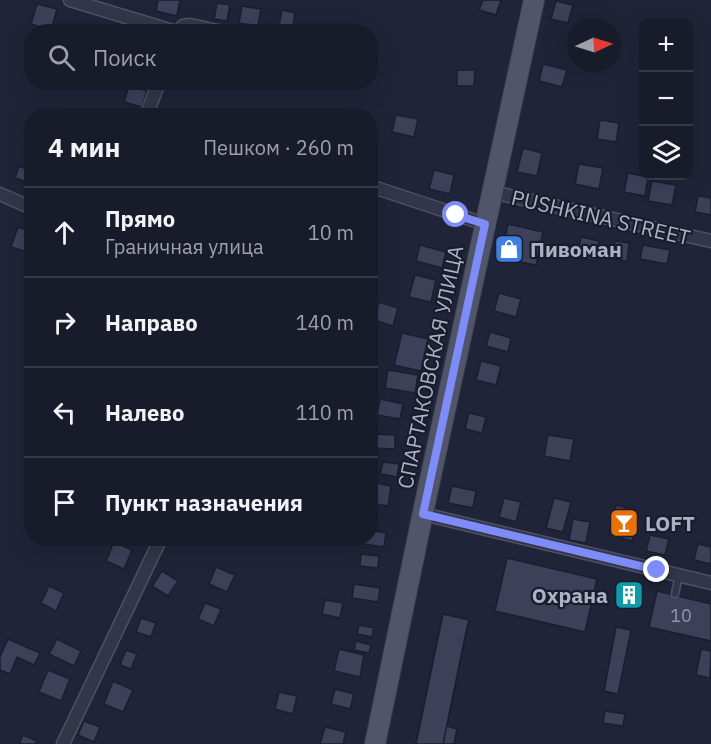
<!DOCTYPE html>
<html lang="ru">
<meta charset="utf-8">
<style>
:root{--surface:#181b2a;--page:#252836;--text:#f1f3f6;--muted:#9fa1a8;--line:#363947}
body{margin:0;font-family:"IBM Plex Sans",sans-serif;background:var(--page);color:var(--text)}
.controls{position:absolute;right:18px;top:18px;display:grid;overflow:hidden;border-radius:12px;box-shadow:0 6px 24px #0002}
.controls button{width:54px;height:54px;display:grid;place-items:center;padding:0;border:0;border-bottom:2px solid var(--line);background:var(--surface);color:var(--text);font:30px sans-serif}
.compass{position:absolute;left:567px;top:18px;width:54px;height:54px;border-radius:50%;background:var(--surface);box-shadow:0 6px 24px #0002;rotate:86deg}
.stop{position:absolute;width:18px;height:18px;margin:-14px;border:4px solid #7e8cfa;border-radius:50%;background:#fff}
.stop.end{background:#7e8cfa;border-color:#fff;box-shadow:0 2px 6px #0008}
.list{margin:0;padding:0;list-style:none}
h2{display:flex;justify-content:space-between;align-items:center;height:78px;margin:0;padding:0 24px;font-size:26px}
h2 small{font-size:20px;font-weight:400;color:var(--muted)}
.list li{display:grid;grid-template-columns:39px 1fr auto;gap:18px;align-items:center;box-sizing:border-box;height:90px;padding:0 24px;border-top:2px solid var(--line)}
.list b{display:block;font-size:22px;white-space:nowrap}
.list p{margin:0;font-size:20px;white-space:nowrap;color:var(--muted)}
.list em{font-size:20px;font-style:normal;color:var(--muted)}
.icon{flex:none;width:33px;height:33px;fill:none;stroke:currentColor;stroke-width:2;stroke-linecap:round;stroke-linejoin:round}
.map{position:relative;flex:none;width:711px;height:744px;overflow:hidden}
.search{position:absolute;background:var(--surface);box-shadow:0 6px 24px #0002;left:24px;top:24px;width:354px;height:66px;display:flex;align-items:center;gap:15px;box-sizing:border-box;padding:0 21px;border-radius:24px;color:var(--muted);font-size:22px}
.panel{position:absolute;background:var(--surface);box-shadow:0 6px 24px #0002;left:24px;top:108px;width:354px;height:438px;border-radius:24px}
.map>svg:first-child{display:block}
.building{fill:#3c4059;stroke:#1b1e2f;stroke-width:1.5}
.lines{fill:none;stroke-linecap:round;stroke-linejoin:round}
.lane-casing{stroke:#4e5163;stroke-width:9}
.street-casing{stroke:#4e5163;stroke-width:15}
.primary-casing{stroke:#3d4052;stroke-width:22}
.lane{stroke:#333649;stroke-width:6}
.street{stroke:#333649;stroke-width:12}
.primary{stroke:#515569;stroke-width:20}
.route{stroke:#7e8cfa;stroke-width:8}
.labels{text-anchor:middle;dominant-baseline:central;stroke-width:4.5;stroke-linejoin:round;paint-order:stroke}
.number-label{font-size:18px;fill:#9294aa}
.street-label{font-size:21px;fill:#aeb0c5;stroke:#191c2d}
.poi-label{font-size:21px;font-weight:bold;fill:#aeb0c5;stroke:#191c2d;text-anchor:start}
</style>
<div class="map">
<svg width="711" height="744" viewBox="0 0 711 744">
<rect width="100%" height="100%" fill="#202438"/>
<g class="building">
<polygon points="158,0 180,0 177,16 156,11"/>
<polygon points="483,0 501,0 496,15 479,10"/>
<polygon points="556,1 573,5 568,23 551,19"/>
<polygon points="217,3 230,5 227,21 214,19"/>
<polygon points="37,4 57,9 51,30 31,24"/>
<polygon points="242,6 261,9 258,26 239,23"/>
<polygon points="282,10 295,13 292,32 278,32"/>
<polygon points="121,20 139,26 137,32 117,32"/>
<polygon points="543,64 567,70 562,87 539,81"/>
<polygon points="457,70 475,70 474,86 457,86"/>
<polygon points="129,86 147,91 142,107 124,102"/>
<polygon points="396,115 418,119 414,137 392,132"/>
<polygon points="600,120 619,123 616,142 597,139"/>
<polygon points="523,148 542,153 537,176 517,172"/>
<polygon points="579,164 603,168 599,189 575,184"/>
<polygon points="19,166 32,171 31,184 15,178"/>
<polygon points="434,170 454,175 450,194 429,189"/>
<polygon points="628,173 648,177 645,196 624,192"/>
<polygon points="652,181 676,185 672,205 648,201"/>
<polygon points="698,196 711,198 711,215 695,212"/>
<polygon points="508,224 543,232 536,265 501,258"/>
<polygon points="18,227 32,232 31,253 11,247"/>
<polygon points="581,237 599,241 595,261 577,257"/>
<polygon points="615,241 629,243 627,261 613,259"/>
<polygon points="420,245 446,252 442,268 416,261"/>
<polygon points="643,245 670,250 667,264 640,259"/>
<polygon points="415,275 436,280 431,302 409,297"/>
<polygon points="499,293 521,299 516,317 494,311"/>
<polygon points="379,302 398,308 393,326 374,320"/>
<polygon points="490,332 511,338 508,352 486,346"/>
<polygon points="402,333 428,339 421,371 394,365"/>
<polygon points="481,361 501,366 496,385 476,380"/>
<polygon points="388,370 418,375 415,393 385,388"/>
<polygon points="380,399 403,404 400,419 377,415"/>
<polygon points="469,413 486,417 482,433 465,429"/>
<polygon points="375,434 395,435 395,449 375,448"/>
<polygon points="548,435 574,439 570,461 544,456"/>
<polygon points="383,462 399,464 397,477 380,474"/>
<polygon points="371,482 391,486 388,506 370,503"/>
<polygon points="452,486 476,491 473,508 448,503"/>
<polygon points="504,498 521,502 516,522 499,517"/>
<polygon points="554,498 571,502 563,532 546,528"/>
<polygon points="616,505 639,511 632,541 609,535"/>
<polygon points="573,519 590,522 586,543 569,540"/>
<polygon points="370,530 386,533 384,547 364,544 365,538 370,538"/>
<polygon points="650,535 669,539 665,555 646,551"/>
<polygon points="114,542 132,550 124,569 106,561"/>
<polygon points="698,544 711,547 711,564 694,560"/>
<polygon points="361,554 379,556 378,568 360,566"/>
<polygon points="507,558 597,579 585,632 495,611"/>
<polygon points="216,567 235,575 227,592 209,584"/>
<polygon points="162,571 178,581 168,596 152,586"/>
<polygon points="354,584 380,588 378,602 352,598"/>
<polygon points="49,586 64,593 56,611 41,603"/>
<polygon points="657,591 711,604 711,641 649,627"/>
<polygon points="325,600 343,603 340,618 322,614"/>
<polygon points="205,603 221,609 214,626 198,619"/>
<polygon points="443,614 469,620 447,726 457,729 454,744 416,744"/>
<polygon points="443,614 469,620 466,632 443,744 416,744"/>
<polygon points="141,618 156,623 151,637 136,632"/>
<polygon points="359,625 374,628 372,637 357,634"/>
<polygon points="616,627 631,630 618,694 604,691"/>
<polygon points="8,639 40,653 34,665 17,657 10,674 0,670 0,657"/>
<polygon points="57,639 81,651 74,666 49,654"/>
<polygon points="356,641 371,645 369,653 354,650"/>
<polygon points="339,649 364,655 360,677 334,671"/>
<polygon points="701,649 711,651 710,678 696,675"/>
<polygon points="126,650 137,654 131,669 120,665"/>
<polygon points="48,670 70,679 61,701 39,692"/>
<polygon points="113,681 133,690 123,712 104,704"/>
<polygon points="335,689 354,694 350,709 331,704"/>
<polygon points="279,692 297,696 293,714 275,709"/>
<polygon points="605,711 625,714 623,726 603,723"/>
<polygon points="84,721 100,727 94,742 78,735"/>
<polygon points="325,727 346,732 343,744 320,744"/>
<polygon points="23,735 37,741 36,744 19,744"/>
</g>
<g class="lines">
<g class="lane-casing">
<polyline id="lane" points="675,594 679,575"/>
</g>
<g class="street-casing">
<g id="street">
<polyline points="70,0 176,32"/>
<polyline points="178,32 183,26 190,25 223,32"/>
<polyline points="146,116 159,82"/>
<polyline points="370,186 485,224"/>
<polyline points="492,192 711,241"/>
<polyline points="0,194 32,208"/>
<polyline points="423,514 711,583"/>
<polyline points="63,744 161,538"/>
</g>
</g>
<g class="primary-casing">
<polyline id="primary" points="375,744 425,503 534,0"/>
</g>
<use href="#lane" class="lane"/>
<use href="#street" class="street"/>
<use href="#primary" class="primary"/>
</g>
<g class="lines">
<polyline class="route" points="456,215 485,224 423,514 657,570"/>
</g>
<defs>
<g id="shop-square" transform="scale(1.5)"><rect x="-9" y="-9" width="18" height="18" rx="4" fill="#3f7fe0" stroke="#191c2d"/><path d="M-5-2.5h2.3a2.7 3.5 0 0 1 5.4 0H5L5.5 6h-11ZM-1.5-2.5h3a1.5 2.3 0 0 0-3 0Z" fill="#fff"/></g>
<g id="bar-square" transform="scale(1.5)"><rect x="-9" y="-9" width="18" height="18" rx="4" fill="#e8710a" stroke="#191c2d"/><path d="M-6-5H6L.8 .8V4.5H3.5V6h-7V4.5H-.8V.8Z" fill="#fff"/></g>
<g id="building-square" transform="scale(1.5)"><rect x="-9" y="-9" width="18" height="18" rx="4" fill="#0f9aa8" stroke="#191c2d"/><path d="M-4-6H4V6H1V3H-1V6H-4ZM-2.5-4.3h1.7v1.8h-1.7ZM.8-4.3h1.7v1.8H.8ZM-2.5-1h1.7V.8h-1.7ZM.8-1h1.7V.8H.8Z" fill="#fff"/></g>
</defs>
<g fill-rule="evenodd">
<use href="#shop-square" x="509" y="249"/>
<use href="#bar-square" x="624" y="523"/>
<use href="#building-square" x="629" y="595"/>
</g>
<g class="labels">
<g class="number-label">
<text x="681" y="615">10</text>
</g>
<g class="street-label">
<text transform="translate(601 217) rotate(13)">PUSHKINA STREET</text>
<text transform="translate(430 367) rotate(-78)">СПАРТАКОВСКАЯ УЛИЦА</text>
</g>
<g class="poi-label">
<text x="530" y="249">Пивоман</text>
<text x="645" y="523">LOFT</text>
<text x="608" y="595" text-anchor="end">Охрана</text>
</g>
</g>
</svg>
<div class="controls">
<button>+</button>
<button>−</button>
<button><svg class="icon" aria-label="layers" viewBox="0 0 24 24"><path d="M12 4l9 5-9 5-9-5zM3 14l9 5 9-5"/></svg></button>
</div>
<svg class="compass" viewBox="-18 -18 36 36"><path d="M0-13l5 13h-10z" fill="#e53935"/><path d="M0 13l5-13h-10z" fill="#9fa1a8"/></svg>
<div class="stop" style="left:456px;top:215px"></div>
<div class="stop end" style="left:657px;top:570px"></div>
<div class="search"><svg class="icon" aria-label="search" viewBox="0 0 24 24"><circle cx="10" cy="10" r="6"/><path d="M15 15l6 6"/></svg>Поиск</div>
<section class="panel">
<h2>4 мин<small>Пешком · 260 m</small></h2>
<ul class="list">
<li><svg class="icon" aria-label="ahead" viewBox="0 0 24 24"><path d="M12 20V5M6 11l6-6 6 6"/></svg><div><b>Прямо</b><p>Граничная улица</p></div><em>10 m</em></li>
<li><svg class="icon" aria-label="right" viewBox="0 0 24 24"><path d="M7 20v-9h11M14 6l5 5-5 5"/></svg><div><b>Направо</b></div><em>140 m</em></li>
<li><svg class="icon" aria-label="left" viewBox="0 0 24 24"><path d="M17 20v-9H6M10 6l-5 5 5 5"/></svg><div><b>Налево</b></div><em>110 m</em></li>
<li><svg class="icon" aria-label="arrive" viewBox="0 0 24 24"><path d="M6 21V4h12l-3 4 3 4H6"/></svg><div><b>Пункт назначения</b></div></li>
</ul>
</section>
</div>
